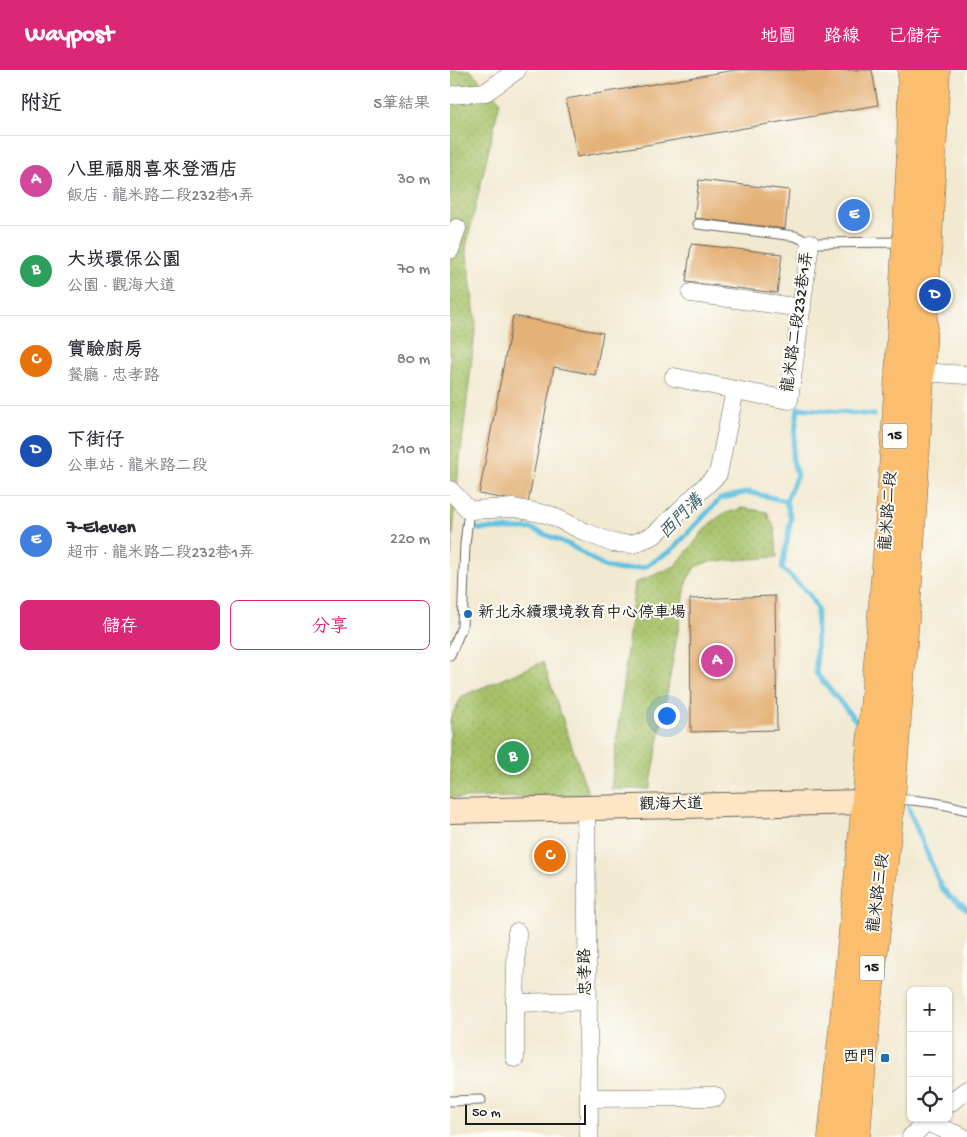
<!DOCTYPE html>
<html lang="zh-TW">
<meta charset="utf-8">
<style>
:root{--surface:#fff;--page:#f7f7f7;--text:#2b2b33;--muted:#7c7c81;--line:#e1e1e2;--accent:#db2777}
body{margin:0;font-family:"Gochi Hand","LXGW WenKai TC",sans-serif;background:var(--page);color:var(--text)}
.controls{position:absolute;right:15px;bottom:15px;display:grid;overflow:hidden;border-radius:8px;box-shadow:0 1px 4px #0004}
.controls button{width:45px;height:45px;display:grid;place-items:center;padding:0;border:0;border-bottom:1px solid var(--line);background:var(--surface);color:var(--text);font:25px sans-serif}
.scale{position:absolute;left:15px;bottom:12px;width:121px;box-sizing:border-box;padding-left:5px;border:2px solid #1c1c1c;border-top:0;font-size:14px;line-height:18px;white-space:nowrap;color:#1c1c1c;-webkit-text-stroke:4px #fdfcf7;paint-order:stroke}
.you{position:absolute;left:216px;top:645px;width:18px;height:18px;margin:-12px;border:4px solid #fff;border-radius:50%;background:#1a73e8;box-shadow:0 0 0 8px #1a73e833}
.badge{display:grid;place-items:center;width:32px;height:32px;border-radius:50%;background:var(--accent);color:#fff;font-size:16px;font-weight:700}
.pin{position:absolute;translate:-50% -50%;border:2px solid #fff;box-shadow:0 1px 5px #0006}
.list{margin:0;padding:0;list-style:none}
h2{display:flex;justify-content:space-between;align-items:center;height:65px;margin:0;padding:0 20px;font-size:21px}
h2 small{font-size:16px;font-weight:400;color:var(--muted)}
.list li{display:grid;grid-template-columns:32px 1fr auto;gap:15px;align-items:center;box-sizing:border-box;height:90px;padding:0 20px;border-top:1px solid var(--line)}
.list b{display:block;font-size:19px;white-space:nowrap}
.list p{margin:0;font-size:16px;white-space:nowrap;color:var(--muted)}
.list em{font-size:16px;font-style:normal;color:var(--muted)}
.actions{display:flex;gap:10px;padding:15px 20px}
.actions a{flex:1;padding:11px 0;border:1px solid var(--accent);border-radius:8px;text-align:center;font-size:18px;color:var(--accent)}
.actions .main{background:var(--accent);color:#fff}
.icon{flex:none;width:28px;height:28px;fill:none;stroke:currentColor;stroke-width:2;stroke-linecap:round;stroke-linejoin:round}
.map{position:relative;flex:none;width:517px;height:1067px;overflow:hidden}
header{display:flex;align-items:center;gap:30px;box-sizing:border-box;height:70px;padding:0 25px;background:var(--accent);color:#fff}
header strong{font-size:24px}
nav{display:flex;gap:28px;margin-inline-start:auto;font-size:18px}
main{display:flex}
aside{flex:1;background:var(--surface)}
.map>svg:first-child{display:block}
.park{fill:url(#park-dots);stroke:#616e42}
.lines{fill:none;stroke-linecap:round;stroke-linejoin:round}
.stream{stroke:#62c1e0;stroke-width:5}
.building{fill:#e4b177}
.lane-casing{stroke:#67645b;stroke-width:11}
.street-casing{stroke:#67645b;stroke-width:19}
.secondary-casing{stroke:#67645b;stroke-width:26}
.primary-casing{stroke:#67645b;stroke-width:29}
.lane{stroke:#fff;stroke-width:9}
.street{stroke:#fff;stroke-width:18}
.secondary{stroke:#fde5c5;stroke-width:24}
.primary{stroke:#fabe6e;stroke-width:28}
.poi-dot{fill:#1f6fb2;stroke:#fdfcf7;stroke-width:2}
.labels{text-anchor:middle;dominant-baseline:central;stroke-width:4;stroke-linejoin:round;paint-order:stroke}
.shield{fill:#fdfcf7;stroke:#605f5e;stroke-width:1}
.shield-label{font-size:15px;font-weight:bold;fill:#1c1c1c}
.street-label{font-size:16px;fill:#1c1c1c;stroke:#fdfcf7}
.poi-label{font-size:16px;fill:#1c1c1c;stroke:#fdfcf7;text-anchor:start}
.water-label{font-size:18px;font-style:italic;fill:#385e6a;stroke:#fdfcf7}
</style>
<header>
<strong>Waypost</strong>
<nav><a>地圖</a><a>路線</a><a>已儲存</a></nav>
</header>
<main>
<aside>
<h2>附近<small>5筆結果</small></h2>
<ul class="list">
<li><span class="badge" style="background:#d1479c">A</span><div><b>八里福朋喜來登酒店</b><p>飯店 · 龍米路二段232巷1弄</p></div><em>30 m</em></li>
<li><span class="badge" style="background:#2e9e5b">B</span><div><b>大崁環保公園</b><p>公園 · 觀海大道</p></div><em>70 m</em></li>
<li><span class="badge" style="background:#e8710a">C</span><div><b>實驗廚房</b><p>餐廳 · 忠孝路</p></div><em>80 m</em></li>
<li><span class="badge" style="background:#1a4fb4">D</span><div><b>下街仔</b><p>公車站 · 龍米路二段</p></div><em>210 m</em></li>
<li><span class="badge" style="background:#3f7fe0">E</span><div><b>7-Eleven</b><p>超市 · 龍米路二段232巷1弄</p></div><em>220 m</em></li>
</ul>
<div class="actions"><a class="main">儲存</a><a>分享</a></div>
</aside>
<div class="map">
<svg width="517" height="1067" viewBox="0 0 517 1067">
<defs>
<pattern id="park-dots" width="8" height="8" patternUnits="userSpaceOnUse" patternTransform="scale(1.25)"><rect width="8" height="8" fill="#a6c168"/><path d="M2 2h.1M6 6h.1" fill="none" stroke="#8ea55a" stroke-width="1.8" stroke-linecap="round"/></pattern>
</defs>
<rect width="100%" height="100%" fill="#fdfcf7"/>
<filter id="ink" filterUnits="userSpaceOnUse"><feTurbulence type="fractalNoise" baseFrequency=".02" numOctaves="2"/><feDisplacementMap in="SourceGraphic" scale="10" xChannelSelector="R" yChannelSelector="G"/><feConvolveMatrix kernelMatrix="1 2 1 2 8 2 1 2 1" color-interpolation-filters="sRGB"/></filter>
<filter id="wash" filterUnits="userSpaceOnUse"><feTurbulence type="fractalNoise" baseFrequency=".0096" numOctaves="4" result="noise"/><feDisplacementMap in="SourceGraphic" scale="20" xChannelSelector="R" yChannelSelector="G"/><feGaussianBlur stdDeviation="1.12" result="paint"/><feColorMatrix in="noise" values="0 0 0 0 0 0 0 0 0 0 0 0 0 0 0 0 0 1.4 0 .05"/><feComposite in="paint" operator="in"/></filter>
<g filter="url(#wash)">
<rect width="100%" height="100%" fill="#f1e9d0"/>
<g class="park">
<polygon points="0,0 20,0 50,31 16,177 26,254 7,415 0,497"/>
<polygon points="293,438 317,442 325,460 327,487 258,492 245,497 237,510 200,719 161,719 185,513 225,496 241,477 258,455 273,444"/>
<polygon points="93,592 139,726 0,728 0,649 12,626"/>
</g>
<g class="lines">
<g class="stream">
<polyline points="336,431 347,405 342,387 348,338 424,345"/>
<polyline points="27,459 82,459 120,475 153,496 171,500 195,497 223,479 270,429 298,422 336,431 341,449 332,498 358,523 367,538 366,603 407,652"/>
<polyline points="458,737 491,817 499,826 517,839"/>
</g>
</g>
<g id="blocks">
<g class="building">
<polygon points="285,0 422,0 428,35 127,87 116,29"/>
<polygon points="249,110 339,120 335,159 244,148"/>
<polygon points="241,174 332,184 327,223 236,212"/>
<polygon points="63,246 153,263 145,305 104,297 78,433 29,424"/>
<polygon points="325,526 327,660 241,662 240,529"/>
</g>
</g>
</g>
<g filter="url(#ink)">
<use href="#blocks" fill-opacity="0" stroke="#67645b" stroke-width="1"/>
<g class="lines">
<g class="lane-casing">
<g id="lane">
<polyline points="248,154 345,166 360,173 453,172"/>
<polyline points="0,585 12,557 15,474 19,440"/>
<path d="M444 729C469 730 493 733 517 740"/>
<polyline points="0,1031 31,1030"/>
</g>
</g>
<g class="street-casing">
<g id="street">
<polyline points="0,25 36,22 67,0"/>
<polyline points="0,180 7,158"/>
<polyline points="241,223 352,238"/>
<polyline points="470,302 517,305"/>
<polyline points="224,307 285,320"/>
<polyline points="0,420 19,440 64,438 100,445 135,462 163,473 183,474 204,465 268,404 285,320 339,330 360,173"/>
<polyline points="136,738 139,1067"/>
<polyline points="65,933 67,862"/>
<polyline points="65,988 65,933 138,931"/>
<polyline points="139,1028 266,1027"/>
<polyline points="498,1034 517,1020"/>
<polyline points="476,1052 513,1067"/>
<polyline points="461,1067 480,1048"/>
</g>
</g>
<g class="secondary-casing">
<polyline id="secondary" points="0,741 416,732 435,729"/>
</g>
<g class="primary-casing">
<g id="primary">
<polyline points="382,1067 416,732 437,485 446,355 461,84 462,0"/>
<polyline points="406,1067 415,959 441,729 446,661 458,513 478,173 486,0"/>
</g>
</g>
<use href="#lane" class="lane"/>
<use href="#street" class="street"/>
<use href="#secondary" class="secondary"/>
<use href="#primary" class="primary"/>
</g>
</g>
<g class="poi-dot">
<circle cx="18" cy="544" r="5"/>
<rect x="430" y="983" width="10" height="10" rx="2.5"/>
</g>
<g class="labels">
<g class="shield">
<rect x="432.5" y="353.5" width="25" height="25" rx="4"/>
<rect x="409.5" y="885.5" width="25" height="25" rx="4"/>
</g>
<g class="shield-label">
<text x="445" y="366">15</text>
<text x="422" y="898">15</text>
</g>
<g class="street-label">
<text transform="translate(349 252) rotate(-82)">龍米路二段232巷1弄</text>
<text transform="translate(440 441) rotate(-86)">龍米路二段</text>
<text transform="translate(221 736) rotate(-1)">觀海大道</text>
<text transform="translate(430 823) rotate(-83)">龍米路三段</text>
<text transform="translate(137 902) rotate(-91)">忠孝路</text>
</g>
<g class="poi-label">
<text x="28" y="544">新北永續環境教育中心停車場</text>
<text x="425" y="988" text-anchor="end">西門</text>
</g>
<g class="water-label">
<text transform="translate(232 448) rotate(-45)">西門溝</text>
</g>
</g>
</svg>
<div class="controls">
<button>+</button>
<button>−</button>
<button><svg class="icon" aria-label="locate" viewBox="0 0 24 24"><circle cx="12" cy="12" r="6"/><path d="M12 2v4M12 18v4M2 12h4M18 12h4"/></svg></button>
</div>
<div class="scale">50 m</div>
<div class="you"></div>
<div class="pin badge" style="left:267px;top:591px;background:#d1479c">A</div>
<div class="pin badge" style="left:63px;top:687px;background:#2e9e5b">B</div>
<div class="pin badge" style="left:100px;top:786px;background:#e8710a">C</div>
<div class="pin badge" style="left:485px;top:225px;background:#1a4fb4">D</div>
<div class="pin badge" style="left:404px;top:145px;background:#3f7fe0">E</div>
</div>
</main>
